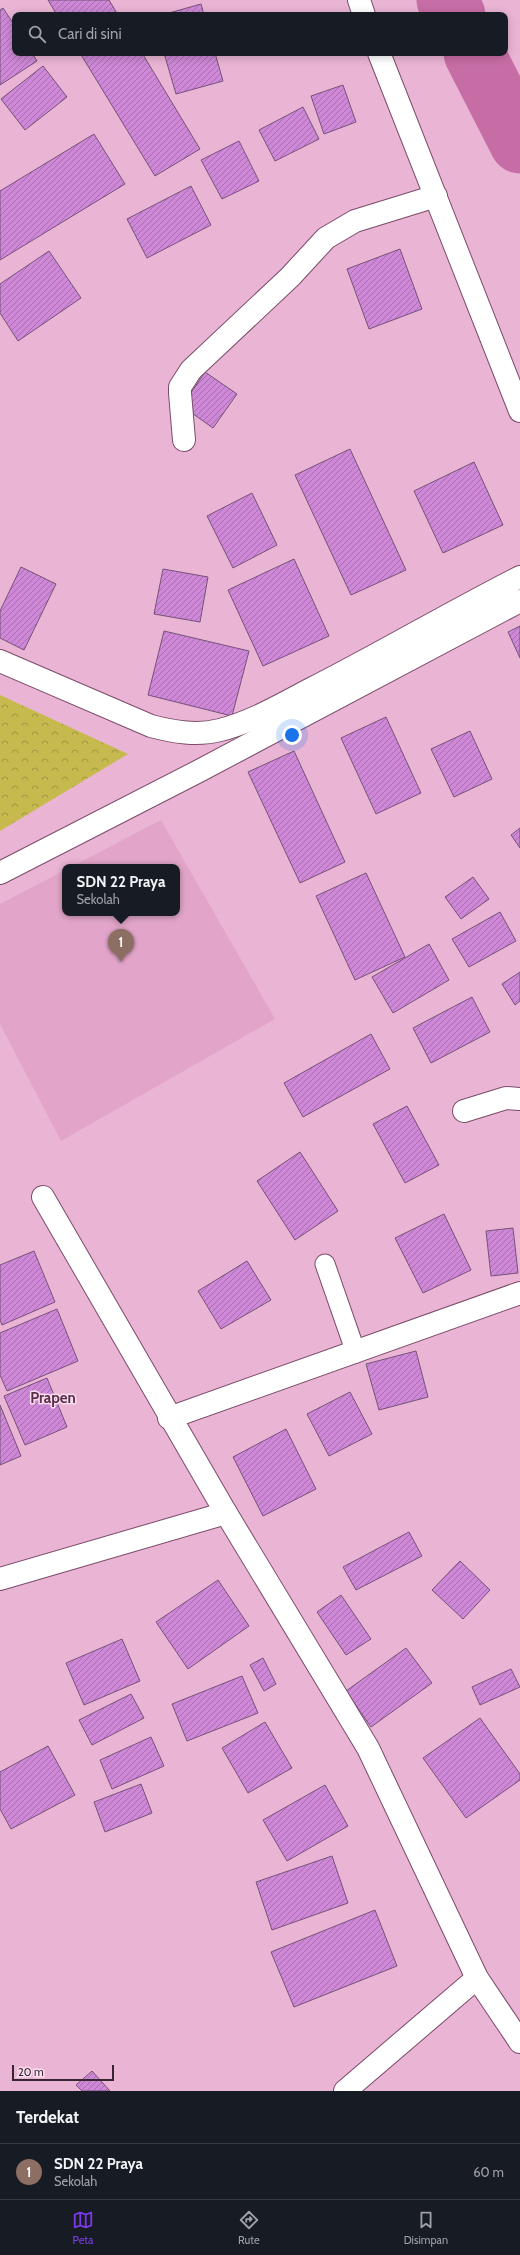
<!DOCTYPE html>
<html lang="id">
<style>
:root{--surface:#171b24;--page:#242831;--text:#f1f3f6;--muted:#9ea1a6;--line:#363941;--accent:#7c3aed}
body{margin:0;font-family:Cabin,sans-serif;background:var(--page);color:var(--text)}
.scale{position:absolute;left:12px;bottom:10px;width:102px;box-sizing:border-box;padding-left:4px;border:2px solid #382330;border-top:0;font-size:11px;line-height:14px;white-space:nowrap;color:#382330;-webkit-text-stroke:3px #fadeee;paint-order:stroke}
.you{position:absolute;left:292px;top:735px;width:14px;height:14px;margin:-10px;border:3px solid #fff;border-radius:50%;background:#1a73e8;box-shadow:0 0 0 6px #1a73e833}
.badge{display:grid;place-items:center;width:26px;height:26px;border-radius:50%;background:var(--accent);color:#fff;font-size:13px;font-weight:700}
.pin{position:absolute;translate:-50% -33px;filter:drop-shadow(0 1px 2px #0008)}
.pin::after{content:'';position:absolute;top:21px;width:14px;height:12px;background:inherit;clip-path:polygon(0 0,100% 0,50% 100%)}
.popup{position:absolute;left:62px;top:864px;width:118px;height:52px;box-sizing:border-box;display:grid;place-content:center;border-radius:8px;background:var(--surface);filter:drop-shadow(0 1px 3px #0005);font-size:13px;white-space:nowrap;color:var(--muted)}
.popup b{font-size:15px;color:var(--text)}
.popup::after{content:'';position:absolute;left:50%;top:100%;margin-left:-8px;border:8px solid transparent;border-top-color:var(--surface)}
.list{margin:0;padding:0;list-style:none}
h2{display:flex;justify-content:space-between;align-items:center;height:52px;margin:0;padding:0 16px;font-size:17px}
h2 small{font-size:13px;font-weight:400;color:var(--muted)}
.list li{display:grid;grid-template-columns:26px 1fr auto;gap:12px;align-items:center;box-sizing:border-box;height:56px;padding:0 16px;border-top:1px solid var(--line)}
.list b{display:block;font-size:15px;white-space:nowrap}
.list p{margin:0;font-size:13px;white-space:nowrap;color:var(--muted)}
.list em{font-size:13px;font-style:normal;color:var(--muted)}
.icon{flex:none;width:22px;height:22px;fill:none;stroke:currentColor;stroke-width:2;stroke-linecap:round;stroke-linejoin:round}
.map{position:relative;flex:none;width:520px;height:2091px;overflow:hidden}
.search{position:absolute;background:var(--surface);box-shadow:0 2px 10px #0003;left:12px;right:12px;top:12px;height:44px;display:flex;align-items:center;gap:10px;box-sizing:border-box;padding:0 14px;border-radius:8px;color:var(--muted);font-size:15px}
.sheet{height:108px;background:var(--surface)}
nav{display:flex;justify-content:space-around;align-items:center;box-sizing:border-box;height:56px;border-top:1px solid var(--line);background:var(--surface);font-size:11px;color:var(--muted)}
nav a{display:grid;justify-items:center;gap:2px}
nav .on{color:var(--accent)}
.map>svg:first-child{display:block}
.built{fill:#e2a5c9}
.park{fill:url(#park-crowns)}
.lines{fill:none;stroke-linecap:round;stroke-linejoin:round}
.river{stroke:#c76da6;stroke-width:61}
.building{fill:url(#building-hatch);stroke:#755279}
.service-casing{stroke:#7b4c69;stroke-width:21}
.minor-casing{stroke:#7b4c69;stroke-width:24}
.tertiary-casing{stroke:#7b4c69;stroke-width:24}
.trunk-casing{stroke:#7b4c69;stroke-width:24}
.service{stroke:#fff;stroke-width:19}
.minor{stroke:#fff;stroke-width:22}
.tertiary{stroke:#fff;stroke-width:22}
.trunk{stroke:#fff;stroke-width:22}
.labels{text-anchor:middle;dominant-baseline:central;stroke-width:3;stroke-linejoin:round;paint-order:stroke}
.quarter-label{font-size:15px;font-weight:bold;fill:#5b2f4b;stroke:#fadeee}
</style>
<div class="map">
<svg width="520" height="2091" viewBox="0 0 520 2091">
<defs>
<pattern id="park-crowns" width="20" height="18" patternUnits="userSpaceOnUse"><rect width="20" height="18" fill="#c6ba4e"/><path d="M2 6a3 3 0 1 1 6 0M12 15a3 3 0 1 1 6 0" fill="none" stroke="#a29741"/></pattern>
<pattern id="building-hatch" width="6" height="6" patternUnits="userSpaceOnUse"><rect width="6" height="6" fill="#ce88d7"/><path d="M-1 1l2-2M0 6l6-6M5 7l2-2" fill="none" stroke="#a86faf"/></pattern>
</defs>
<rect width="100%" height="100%" fill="#eab4d4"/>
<polygon class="built" points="161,820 275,1019 61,1141 0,1024 0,904 65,870 65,913 177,913 177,867 71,867"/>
<polygon class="park" points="0,695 128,754 0,831"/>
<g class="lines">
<g class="river">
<polyline points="447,0 455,15"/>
<polyline points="474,53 520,143"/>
</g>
</g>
<g class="building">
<polygon points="48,0 109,0 118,15 57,15"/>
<polygon points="201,4 204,15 162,15"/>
<polygon points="3,8 15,26 15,53 32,53 37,61 0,85 0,10"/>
<polygon points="80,53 142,53 200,149 155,176"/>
<polygon points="164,53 215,53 223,81 176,94"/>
<polygon points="43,66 67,97 25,130 1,99"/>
<polygon points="343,85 356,122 324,134 311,96"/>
<polygon points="303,107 319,139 275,161 259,130"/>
<polygon points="94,134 125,184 0,260 0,191"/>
<polygon points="239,141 259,181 222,199 201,160"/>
<polygon points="191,186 211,225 147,258 127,219"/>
<polygon points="400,249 422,309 369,329 347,269"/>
<polygon points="49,251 81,298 18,341 0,313 0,284"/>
<polygon points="205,372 237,394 213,428 182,406"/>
<polygon points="350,449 406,570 351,595 295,475"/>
<polygon points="474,462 503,525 443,553 414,491"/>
<polygon points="252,493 277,545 233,568 207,516"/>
<polygon points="294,559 329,636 263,666 228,590"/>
<polygon points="21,567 56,584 24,650 0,638 0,611"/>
<polygon points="163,569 208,577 200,622 154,614"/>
<polygon points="520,626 520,658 508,632"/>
<polygon points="164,631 249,651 232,716 148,695"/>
<polygon points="386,717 421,793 376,814 341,738"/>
<polygon points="470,731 492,779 454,797 431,749"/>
<polygon points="294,751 345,862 300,883 248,772"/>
<polygon points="520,828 520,848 511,835"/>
<polygon points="366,873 405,957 355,980 316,896"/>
<polygon points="473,877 489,899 461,919 445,897"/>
<polygon points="500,912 516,941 469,967 452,939"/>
<polygon points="429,944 449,980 393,1013 372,977"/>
<polygon points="520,972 520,1001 515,1005 502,984"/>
<polygon points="472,997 490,1032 431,1063 413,1028"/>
<polygon points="371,1034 390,1069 303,1117 284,1083"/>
<polygon points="407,1106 439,1165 405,1183 373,1124"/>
<polygon points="300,1152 338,1211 295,1240 257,1181"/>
<polygon points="444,1214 471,1270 423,1293 395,1238"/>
<polygon points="513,1228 518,1273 491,1276 486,1231"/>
<polygon points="34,1251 55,1302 2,1325 0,1320 0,1265"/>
<polygon points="247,1261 271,1300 221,1329 198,1291"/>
<polygon points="57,1309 78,1361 7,1391 0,1375 0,1333"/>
<polygon points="416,1351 428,1397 379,1410 366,1364"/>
<polygon points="47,1378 67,1427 25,1445 4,1396"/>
<polygon points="350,1392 372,1434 329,1456 307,1414"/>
<polygon points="0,1405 21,1456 0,1465"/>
<polygon points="286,1429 316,1489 263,1516 233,1457"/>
<polygon points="409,1532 422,1556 356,1590 343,1567"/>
<polygon points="460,1561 490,1590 463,1619 432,1590"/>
<polygon points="218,1580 249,1626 188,1669 156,1622"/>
<polygon points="341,1595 371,1639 346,1655 317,1612"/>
<polygon points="122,1639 140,1681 84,1705 66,1663"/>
<polygon points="406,1648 432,1683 371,1727 346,1691"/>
<polygon points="263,1658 276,1684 264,1691 250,1665"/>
<polygon points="511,1669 520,1687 480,1705 472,1687"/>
<polygon points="242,1676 258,1713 187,1741 172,1704"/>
<polygon points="131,1694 144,1718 92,1745 79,1720"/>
<polygon points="480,1718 520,1774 520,1780 466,1818 423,1758"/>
<polygon points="265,1722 292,1768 248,1793 222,1748"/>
<polygon points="151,1737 164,1766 112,1789 100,1760"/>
<polygon points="48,1746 75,1795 11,1829 0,1809 0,1772"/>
<polygon points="141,1784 152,1813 105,1832 94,1802"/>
<polygon points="325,1785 348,1826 287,1861 263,1820"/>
<polygon points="332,1856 348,1903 272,1930 256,1882"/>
<polygon points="375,1910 397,1966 294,2007 271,1952"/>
<polygon points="92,2071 110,2091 82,2091 76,2085"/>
</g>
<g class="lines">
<g class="service-casing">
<polyline id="service" points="325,1264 356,1353"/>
</g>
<g class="minor-casing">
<g id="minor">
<polyline points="359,0 364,15"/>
<polyline points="379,53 520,411"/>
<polyline points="184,440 180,393 180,387 191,370 290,277 326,238 355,221 436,196"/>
<polyline points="464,1111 506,1098 520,1099"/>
<polyline points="169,1418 520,1293"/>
<polyline points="0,1579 226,1513 43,1197"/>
<polyline points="345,2091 477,1978"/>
</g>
</g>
<g class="tertiary-casing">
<polyline id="tertiary" points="226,1513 368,1748 477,1978 520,2042"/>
</g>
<g class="trunk-casing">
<g id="trunk">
<path d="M0 661 151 726C174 732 197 736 220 730 252 722 282 704 311 689 382 653 449 613 520 577"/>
<polyline points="0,873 199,771 520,601"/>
</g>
</g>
<use href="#service" class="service"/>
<use href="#minor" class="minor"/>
<use href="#tertiary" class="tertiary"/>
<use href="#trunk" class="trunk"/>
</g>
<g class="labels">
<g class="quarter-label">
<text x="53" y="1398">Prapen</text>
</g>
</g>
</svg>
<div class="scale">20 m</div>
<div class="you"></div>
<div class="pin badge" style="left:121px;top:962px;background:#8d6e63">1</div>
<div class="popup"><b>SDN 22 Praya</b>Sekolah</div>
<div class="search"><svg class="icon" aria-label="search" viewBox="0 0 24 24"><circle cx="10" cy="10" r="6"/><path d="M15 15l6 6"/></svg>Cari di sini</div>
</div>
<section class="sheet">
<h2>Terdekat<small></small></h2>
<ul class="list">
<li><span class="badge" style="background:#8d6e63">1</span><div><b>SDN 22 Praya</b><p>Sekolah</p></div><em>60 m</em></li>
</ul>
</section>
<nav>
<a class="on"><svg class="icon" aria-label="map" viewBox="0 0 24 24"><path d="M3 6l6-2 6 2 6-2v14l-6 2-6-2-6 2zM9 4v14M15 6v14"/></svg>Peta</a>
<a><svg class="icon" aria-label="directions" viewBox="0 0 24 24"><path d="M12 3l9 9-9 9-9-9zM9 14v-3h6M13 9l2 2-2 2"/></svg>Rute</a>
<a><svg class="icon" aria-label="saved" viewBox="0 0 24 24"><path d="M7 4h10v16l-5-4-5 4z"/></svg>Disimpan</a>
</nav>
